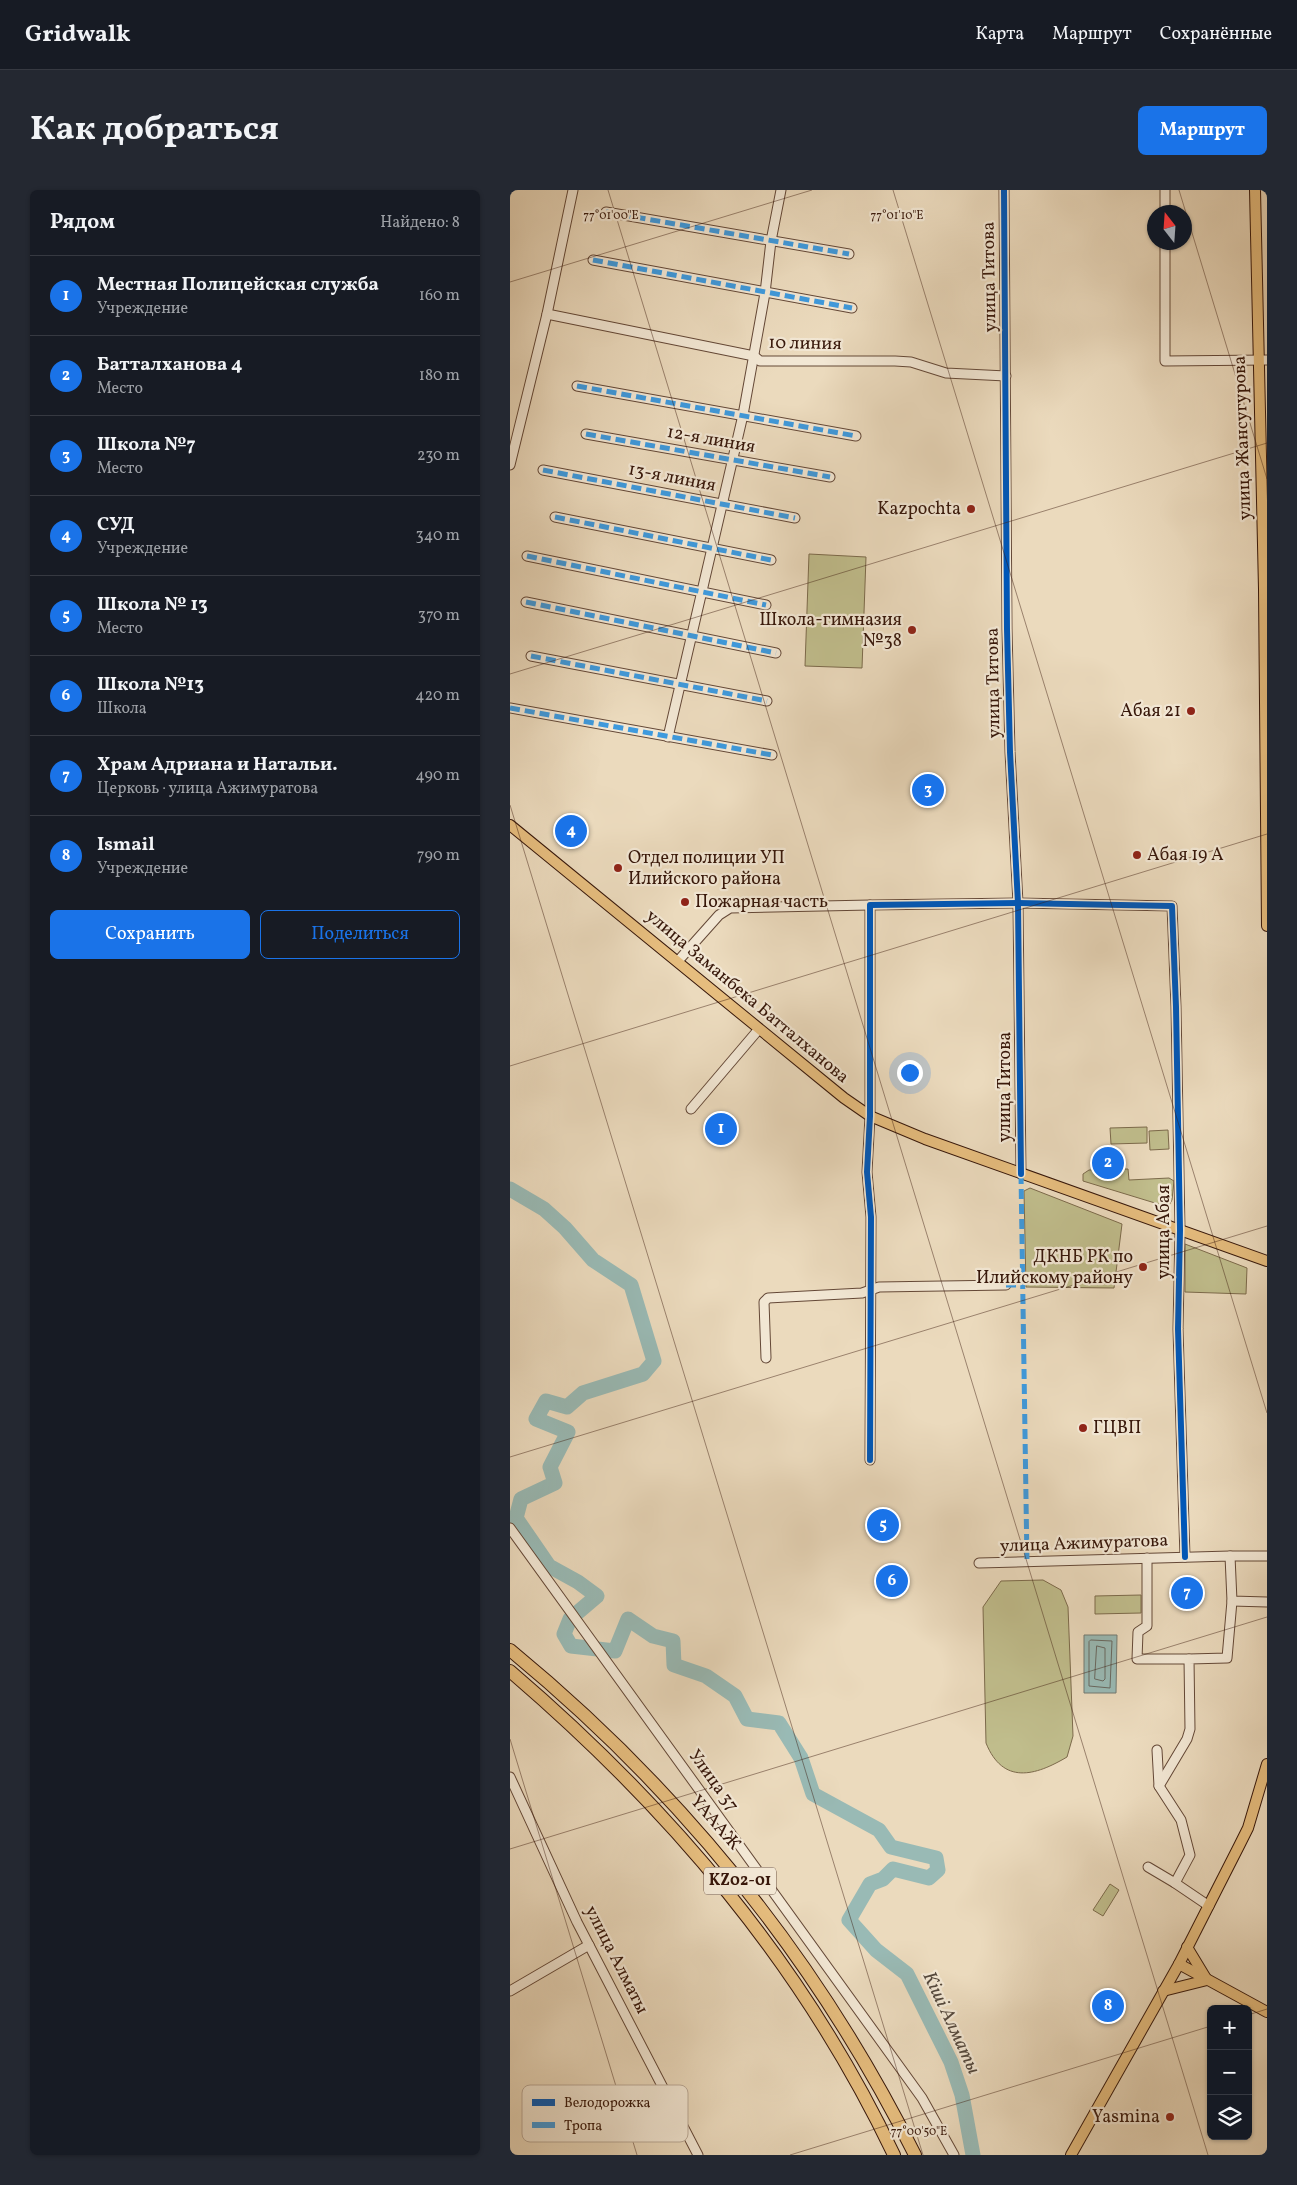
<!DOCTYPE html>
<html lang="ru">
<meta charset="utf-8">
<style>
:root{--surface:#171b24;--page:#242831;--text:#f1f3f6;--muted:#9ea1a6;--line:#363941;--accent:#1a73e8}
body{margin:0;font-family:Vollkorn,serif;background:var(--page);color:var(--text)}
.controls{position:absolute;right:15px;bottom:15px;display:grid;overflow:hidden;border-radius:8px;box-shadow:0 1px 4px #0004}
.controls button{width:45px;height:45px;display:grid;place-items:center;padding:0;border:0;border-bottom:1px solid var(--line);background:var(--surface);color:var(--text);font:25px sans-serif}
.compass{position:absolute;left:637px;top:15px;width:45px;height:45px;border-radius:50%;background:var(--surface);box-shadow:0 1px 4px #0004;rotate:343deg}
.you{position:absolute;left:399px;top:882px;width:18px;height:18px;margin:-12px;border:4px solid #fff;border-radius:50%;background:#1a73e8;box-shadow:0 0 0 8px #1a73e833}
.badge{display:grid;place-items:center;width:32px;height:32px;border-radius:50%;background:var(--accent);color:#fff;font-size:16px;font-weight:700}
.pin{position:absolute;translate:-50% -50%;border:2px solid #fff;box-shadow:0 1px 5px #0006}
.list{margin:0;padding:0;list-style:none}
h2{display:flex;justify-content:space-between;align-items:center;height:65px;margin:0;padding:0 20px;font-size:21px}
h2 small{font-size:16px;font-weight:400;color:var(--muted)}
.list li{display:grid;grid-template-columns:32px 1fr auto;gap:15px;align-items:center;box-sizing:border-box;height:80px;padding:0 20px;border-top:1px solid var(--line)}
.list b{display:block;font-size:19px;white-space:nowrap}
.list p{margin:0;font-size:16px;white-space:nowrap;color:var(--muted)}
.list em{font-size:16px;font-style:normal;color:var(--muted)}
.actions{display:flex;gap:10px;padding:15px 20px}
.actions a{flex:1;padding:11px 0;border:1px solid var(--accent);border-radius:8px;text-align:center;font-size:18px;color:var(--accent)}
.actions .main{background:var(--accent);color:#fff}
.icon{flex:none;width:28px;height:28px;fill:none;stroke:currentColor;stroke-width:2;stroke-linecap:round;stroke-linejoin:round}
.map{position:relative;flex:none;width:757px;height:1965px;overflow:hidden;border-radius:8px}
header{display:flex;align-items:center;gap:30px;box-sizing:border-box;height:70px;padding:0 25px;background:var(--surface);border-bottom:1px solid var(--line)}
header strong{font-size:24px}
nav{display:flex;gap:28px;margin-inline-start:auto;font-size:18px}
.intro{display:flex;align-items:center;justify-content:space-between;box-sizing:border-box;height:120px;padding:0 30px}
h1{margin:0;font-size:35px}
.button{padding:12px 22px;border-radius:8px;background:var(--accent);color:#fff;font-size:18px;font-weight:700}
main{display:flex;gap:30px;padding:0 30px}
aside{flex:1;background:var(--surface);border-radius:8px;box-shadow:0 1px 4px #0004}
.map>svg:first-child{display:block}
.green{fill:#c0bd8c;stroke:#7c6a4b}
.water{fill:#99bab5;stroke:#727971}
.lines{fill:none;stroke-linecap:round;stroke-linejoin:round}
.shore{stroke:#686860;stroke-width:1}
.river{stroke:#99bab5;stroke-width:15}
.minor-casing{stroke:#644837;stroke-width:11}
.major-casing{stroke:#37170a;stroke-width:12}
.highway-casing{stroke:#37170a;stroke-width:14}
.minor{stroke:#f2e7d4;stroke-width:9}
.major{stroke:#e6bd7e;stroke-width:10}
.highway{stroke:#e6bd7e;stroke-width:12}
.quiet{stroke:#3e9ade;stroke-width:5;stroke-dasharray:10 5;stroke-linecap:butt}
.cycleway-casing{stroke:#f2e7d4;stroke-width:9}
.cycleway{stroke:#0057b8;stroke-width:6}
.ticks{fill:none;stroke:#37170a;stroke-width:1;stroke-opacity:0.45}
.poi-dot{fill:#8f2418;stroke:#f2e7d4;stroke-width:2}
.labels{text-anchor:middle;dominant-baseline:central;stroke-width:4.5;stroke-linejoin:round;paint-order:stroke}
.shield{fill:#f2e7d4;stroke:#6f5547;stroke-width:1}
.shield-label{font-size:16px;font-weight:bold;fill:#37170a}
.street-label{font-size:18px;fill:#37170a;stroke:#f2e7d4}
.poi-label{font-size:18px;fill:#37170a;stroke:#f2e7d4;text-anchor:end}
.water-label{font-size:19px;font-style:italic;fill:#54483d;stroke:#f2e7d4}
.key{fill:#f2e7d4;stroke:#baa997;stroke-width:1}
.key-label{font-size:14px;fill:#37170a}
.ticks-label{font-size:12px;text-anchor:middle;fill:#37170a;stroke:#f2e7d4;stroke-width:4.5;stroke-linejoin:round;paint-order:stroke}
</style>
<header>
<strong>Gridwalk</strong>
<nav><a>Карта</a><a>Маршрут</a><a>Сохранённые</a></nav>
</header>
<div class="intro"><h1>Как добраться</h1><a class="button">Маршрут</a></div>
<main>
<aside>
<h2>Рядом<small>Найдено: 8</small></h2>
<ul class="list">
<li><span class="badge">1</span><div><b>Местная Полицейская служба</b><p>Учреждение</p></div><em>160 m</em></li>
<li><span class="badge">2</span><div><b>Батталханова 4</b><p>Место</p></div><em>180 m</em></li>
<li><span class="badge">3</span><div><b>Школа №7</b><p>Место</p></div><em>230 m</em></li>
<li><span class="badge">4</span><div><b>СУД</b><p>Учреждение</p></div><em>340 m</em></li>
<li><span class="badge">5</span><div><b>Школа № 13</b><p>Место</p></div><em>370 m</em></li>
<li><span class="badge">6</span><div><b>Школа №13</b><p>Школа</p></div><em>420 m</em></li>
<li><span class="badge">7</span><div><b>Храм Адриана и Натальи.</b><p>Церковь · улица Ажимуратова</p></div><em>490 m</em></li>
<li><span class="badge">8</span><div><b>Ismail</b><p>Учреждение</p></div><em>790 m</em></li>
</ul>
<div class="actions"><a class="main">Сохранить</a><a>Поделиться</a></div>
</aside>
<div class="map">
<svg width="757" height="1965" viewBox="0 0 757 1965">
<rect width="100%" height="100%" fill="#ebdabd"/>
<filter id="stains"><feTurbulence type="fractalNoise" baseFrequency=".004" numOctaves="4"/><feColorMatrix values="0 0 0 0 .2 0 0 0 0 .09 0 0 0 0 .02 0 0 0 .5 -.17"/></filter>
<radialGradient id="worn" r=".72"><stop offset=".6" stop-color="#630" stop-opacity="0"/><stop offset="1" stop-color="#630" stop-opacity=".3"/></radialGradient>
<g class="green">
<polygon points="299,364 356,367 352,478 295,476"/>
<polygon points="637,937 637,953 601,954 600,938"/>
<polygon points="658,940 659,959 640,960 639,941"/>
<polygon points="618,979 619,990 659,988 664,991 662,1010 658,1017 573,991 573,984 579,980"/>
<polygon points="520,998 612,1034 604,1098 516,1097 514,1001"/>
<polygon points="675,1054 737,1078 736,1104 675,1102"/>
<path d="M533 1390 551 1400 558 1417 563 1546 557 1567C525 1586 493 1595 476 1553L473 1417 491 1391Z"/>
<polygon points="631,1405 631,1423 585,1424 585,1406"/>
<polygon points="600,1694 609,1700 593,1726 583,1720"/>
</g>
<polygon class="water" points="574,1445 607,1445 606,1503 574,1503"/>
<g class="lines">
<g class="shore">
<polygon points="581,1450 602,1451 600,1498 579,1496 579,1452"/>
<polygon points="587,1456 595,1458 595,1489 593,1491 585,1489"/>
</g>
<polyline class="river" points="0,999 34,1019 55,1038 83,1070 121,1095 144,1171 133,1184 73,1203 57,1217 36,1211 26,1229 58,1242 40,1277 45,1293 11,1309 6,1328 39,1376 68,1392 87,1406 60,1429 54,1444 61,1456 105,1461 118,1429 143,1446 163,1451 164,1475 196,1486 225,1506 237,1529 269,1533 291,1568 303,1604 369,1640 381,1657 426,1668 428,1680 419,1688 383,1679 373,1689 360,1694 339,1730 366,1760 397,1784 441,1872 452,1905 463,1965"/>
<g class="minor-casing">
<g id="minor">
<polyline points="494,0 497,439 500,562 508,713 511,984"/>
<polyline points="655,0 655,22"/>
<polyline points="96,22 339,64"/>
<polyline points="655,52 655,171 757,170"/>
<polyline points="83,70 342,118"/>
<polyline points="37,124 244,166 250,171 385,171 401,172 436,183 496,186"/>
<polyline points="67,196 346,246"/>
<polyline points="76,244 320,287"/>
<polyline points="0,275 37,124 63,0"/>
<polyline points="33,280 285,328"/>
<polyline points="45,327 261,370"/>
<polyline points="17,366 256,415"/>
<polyline points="16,412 266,463"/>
<polyline points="21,466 257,511"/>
<polyline points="0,518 262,565"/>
<polyline points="158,547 233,225 255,103 261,51 271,0"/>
<polyline points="168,771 209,725 220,718 360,715"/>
<polyline points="181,919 249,839"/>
<polyline points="256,1168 254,1112 258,1108 352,1103 369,1097 496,1095"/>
<polyline points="360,1270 361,1027 357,982 360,926 360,715 508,713 662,716 666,817 670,1040 668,1139 675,1367"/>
<polyline points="0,1338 412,1908 444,1965"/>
<polyline points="720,1366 757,1366"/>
<polyline points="637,1368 637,1436 628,1442 627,1469 679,1469"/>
<polyline points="469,1373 720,1366 722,1411 757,1412"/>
<polyline points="647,1560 649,1596 671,1630 680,1665 665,1693 699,1716"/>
<polyline points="0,1587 67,1732 188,1965"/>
<polyline points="649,1596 677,1549 680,1539 679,1469 717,1468 722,1411"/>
<polyline points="638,1677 665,1693"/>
<polyline points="0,1801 79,1755"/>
</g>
</g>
<g class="major-casing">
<g id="major">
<polyline points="745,0 754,399 757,736"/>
<polyline points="0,635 334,908 360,926 415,949 757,1071"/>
<polyline points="669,1774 757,1822"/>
<polyline points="653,1801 697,1790 677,1757"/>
<polyline points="561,1965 669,1774 729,1656 738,1638 757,1574"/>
</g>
</g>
<g class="highway-casing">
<g id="highway">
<path d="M0 1460C169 1599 307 1769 405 1965"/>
<path d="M0 1481C160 1618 293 1774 384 1965"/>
</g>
</g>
<use href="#minor" class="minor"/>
<use href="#major" class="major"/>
<use href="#highway" class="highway"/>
<g class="quiet">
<polyline points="96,22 339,64"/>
<polyline points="83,70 342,118"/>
<polyline points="67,196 346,246"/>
<polyline points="76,244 320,287"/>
<polyline points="33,280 285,328"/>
<polyline points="45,327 261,370"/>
<polyline points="17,366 256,415"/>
<polyline points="16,412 266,463"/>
<polyline points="21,466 257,511"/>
<polyline points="0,518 262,565"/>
<polyline points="511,984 517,1373"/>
<polyline points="496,1095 512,1095"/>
</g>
<g class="cycleway-casing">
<g id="cycleway">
<polyline points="494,0 497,439 500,562 508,713 511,984"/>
<polyline points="360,1270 361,1027 357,982 360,926 360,715 508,713 662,716 666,817 670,1040 668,1139 675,1367"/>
</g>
</g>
<use href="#cycleway" class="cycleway"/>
</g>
<path class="ticks" d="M98 0 698 1965M383 0 757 1223M669 0 757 289M0 92 302 0M0 484 757 253M0 615 413 1965M0 876 757 644M0 1267 757 1036M0 1549 127 1965M0 1659 757 1427M738 1825 757 1819M280 1965 701 1836"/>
<g class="poi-dot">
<circle cx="461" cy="319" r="5"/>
<circle cx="402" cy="440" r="5"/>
<circle cx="681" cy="521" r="5"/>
<circle cx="627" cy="665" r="5"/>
<circle cx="108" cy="678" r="5"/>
<circle cx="175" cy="712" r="5"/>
<circle cx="633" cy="1077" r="5"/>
<circle cx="573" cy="1238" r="5"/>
<circle cx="660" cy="1927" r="5"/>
</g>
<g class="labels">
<rect class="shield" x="194" y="1677.5" width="72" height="27" rx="4"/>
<g class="shield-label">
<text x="230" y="1691">KZ02-01</text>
</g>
<g class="street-label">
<text transform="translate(480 87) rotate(-91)">улица Титова</text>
<text transform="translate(295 154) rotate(1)">10 линия</text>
<text transform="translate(733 248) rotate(-92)">улица Жансугурова</text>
<text transform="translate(201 250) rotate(10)">12-я линия</text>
<text transform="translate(162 288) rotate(11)">13-я линия</text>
<text transform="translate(484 493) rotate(-91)">улица Титова</text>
<text transform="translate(237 807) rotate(40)">улица Заманбека Батталханова</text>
<text transform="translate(495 897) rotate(-90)">улица Титова</text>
<text transform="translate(654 1042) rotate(-90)">улица Абая</text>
<text transform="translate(574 1354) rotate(-2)">улица Ажимуратова</text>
<text transform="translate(203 1591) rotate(54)">Улица 37</text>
<text transform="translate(205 1633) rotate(49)">ҮАААЖ</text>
<text transform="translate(106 1770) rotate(63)">улица Алматы</text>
</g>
<g class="poi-label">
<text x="451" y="319">Kazpochta</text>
<text x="392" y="430">Школа-гимназия<tspan x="392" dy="21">№38</tspan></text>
<text x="671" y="521">Абая 21</text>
<text x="637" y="665" text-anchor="start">Абая 19 А</text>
<text x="118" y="668" text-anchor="start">Отдел полиции УП<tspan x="118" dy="21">Илийского района</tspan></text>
<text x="185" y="712" text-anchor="start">Пожарная часть</text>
<text x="623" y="1067">ДКНБ РК по<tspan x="623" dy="21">Илийскому району</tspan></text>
<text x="583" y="1238" text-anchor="start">ГЦВП</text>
<text x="650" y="1927">Yasmina</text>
</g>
<g class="water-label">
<text transform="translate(441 1833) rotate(65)">Кіші Алматы</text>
</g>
</g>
<rect x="12" y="1895" width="166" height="57" rx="8" class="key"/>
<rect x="22" y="1909" width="23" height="7" fill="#0057b8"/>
<rect x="22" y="1932" width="23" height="6" fill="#3e9ade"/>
<g class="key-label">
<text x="54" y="1917">Велодорожка</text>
<text x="54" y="1940">Тропа</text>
</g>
<g class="ticks-label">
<text x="101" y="29">77°01'00"E</text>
<text x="387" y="29">77°01'10"E</text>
<text x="409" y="1945">77°00'50"E</text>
</g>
<rect width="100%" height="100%" filter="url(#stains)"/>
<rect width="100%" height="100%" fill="url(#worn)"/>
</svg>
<div class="controls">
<button>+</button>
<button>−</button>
<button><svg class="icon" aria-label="layers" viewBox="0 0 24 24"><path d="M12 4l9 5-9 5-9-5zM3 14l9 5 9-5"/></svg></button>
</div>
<svg class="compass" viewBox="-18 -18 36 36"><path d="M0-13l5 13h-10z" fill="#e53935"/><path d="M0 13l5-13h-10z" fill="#9ea1a6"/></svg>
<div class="you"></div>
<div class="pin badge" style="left:211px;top:939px">1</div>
<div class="pin badge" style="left:598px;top:973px">2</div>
<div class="pin badge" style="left:418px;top:600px">3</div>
<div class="pin badge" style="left:61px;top:641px">4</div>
<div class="pin badge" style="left:373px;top:1335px">5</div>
<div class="pin badge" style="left:382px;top:1391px">6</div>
<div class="pin badge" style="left:677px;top:1403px">7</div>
<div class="pin badge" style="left:598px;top:1816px">8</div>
</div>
</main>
